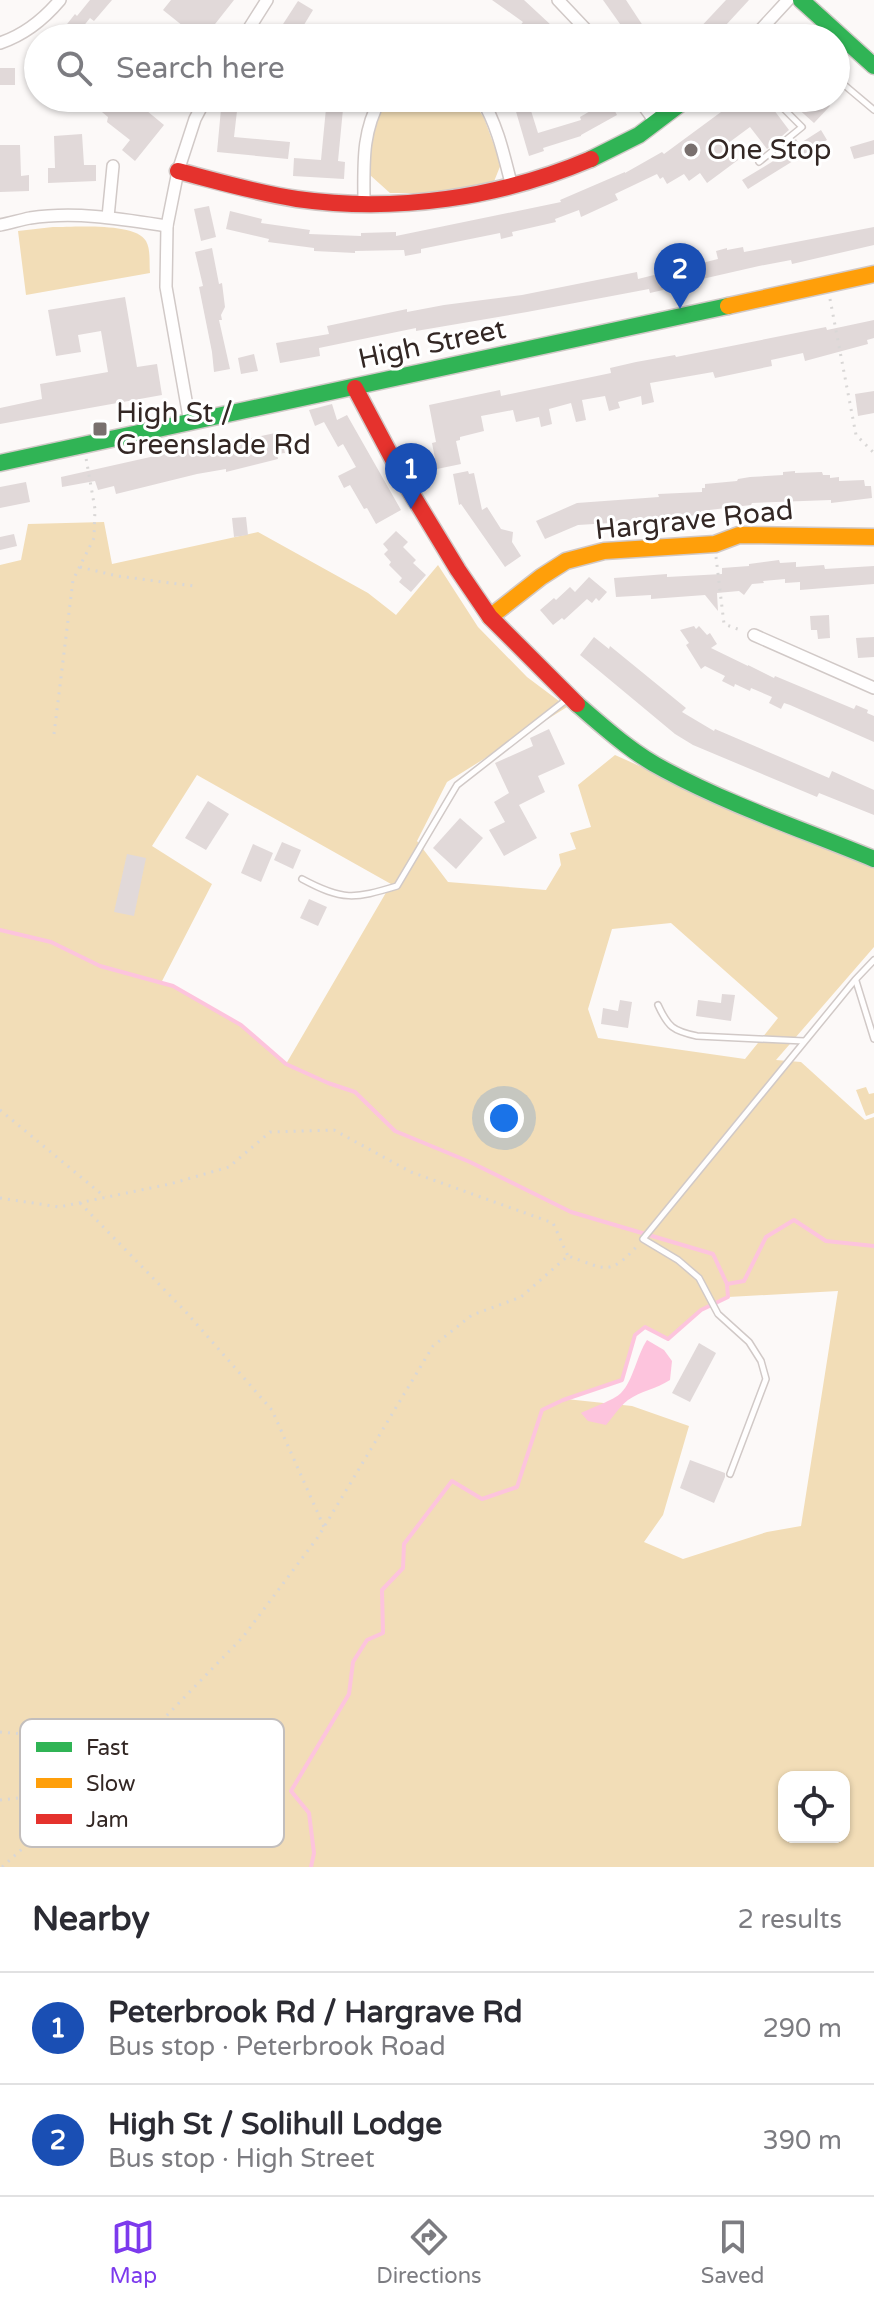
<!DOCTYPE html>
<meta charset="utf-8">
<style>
:root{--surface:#fff;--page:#f7f7f7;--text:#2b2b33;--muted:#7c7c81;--line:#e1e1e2;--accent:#7c3aed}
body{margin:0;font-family:"Varela Round",sans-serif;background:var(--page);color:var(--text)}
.controls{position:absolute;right:24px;bottom:24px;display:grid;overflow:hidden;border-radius:16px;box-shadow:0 2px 6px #0004}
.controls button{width:72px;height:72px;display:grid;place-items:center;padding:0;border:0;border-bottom:2px solid var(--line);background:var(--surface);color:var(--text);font:40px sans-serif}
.you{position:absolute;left:504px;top:1118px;width:28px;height:28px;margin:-20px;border:6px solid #fff;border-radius:50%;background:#1a73e8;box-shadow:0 0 0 12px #1a73e833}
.badge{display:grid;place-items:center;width:52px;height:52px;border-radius:50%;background:var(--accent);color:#fff;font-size:26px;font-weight:700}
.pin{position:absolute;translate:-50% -66px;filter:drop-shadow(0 2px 4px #0008)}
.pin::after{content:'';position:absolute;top:42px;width:28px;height:24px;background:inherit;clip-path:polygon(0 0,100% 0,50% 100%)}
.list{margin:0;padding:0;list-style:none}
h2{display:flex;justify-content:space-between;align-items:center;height:104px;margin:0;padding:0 32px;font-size:34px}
h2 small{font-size:26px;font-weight:400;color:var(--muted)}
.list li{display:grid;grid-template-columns:52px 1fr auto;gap:24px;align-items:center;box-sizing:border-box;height:112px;padding:0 32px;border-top:2px solid var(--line)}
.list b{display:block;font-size:30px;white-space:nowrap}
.list p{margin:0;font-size:26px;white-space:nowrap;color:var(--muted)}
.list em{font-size:26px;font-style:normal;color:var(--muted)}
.icon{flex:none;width:44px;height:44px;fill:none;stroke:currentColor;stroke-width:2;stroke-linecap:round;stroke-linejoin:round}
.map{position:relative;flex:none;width:874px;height:1867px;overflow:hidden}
.search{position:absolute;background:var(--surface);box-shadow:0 2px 6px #0004;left:24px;right:24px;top:24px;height:88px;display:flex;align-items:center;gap:20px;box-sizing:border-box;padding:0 28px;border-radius:44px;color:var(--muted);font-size:30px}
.sheet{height:328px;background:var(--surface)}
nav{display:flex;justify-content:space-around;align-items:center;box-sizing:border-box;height:112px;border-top:2px solid var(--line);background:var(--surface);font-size:22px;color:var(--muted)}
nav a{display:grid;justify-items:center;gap:4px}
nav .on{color:var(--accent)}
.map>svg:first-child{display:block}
.green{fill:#f2ddb7;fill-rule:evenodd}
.water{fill:#fdc4dd}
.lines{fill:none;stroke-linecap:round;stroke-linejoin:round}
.stream{stroke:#fdc4dd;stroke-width:4}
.building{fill:#e1d9d9}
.lane-casing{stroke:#d1c9c7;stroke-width:8}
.street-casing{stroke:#d1c9c7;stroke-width:14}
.fast-casing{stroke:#d1c9c7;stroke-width:19}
.slow-casing{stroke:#d1c9c7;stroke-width:19}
.jam-casing{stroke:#d1c9c7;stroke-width:19}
.path{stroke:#d9d7d6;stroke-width:3;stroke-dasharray:2 6;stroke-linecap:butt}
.lane{stroke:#fffefe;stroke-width:5}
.street{stroke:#fffefe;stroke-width:11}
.fast{stroke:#30b455;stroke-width:16}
.slow{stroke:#ff9f0a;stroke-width:16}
.jam{stroke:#e5322d;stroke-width:16}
.poi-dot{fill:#79706e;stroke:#fff;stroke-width:3}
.labels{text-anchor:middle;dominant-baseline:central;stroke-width:6;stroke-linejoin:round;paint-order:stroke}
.poi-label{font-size:28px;fill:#332724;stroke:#fff;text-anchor:start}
.street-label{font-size:28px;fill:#332724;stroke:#fff}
.key{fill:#fff;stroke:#c2bebd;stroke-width:2}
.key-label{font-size:22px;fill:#332724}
</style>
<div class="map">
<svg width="874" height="1867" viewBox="0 0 874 1867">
<rect width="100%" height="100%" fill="#fcf9f8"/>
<g class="green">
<path d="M389 98H471L484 118 501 164 493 184 439 193H390L370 175C371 143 370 125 389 98Z"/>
<path d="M53 227C73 227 136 222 146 241 151 250 149 263 150 273L26 295 18 231Z"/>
<path d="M104 522 112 564 258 532 368 593 396 615 438 565 478 627 527 677 567 707 447 782 417 841 448 882 546 890 561 865 559 854 576 849 570 833 591 827 578 785 615 755 778 828 874 867V947L776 1060 801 1062 865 1120 874 1117V1867H0V565L21 560 28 524ZM197 775 391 884 286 1064 241 1025 173 986 161 983 212 884 152 846ZM671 923 778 1018 745 1059 598 1038 588 1009 612 929ZM838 1291 801 1526 767 1532 683 1559 644 1542 663 1515 689 1426 632 1406 566 1399 622 1380 634 1335 645 1327 668 1339 701 1310 728 1297ZM784 1777H844V1837H784Z"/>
<polygon points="866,1087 869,1094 874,1093 874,1113 866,1116 856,1090"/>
</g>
<path class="water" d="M647 1340 664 1350 672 1361 670 1380C656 1389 641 1391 628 1400 619 1407 613 1417 606 1425L588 1421 581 1413C591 1408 614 1400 621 1393 633 1381 637 1355 647 1340Z"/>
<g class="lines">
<g class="stream">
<polyline points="0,930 51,942 100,966 173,986 241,1025 286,1064 328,1083 355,1092 395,1131 470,1162 571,1212 713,1254 727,1284 728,1297 701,1310 668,1339 645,1327 635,1335 622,1380 563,1400 542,1410 517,1487 482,1499 452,1481 404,1544 403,1568 382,1590 383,1633 367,1640 353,1662 349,1694 291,1791 309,1813 314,1853 311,1867"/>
<polyline points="727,1284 744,1281 766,1237 794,1220 826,1241 874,1246"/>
</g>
</g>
<g class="building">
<polygon points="90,0 112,0 94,21 90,18 74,38 56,38 75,14 77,16"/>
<polygon points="171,0 234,0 204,38 182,38 188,30 163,10"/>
<polygon points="492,0 524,0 565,38 532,38 519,27 523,22"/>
<polygon points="603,0 626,0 651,38 630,38"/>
<polygon points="726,0 749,0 714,38 702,38 696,32"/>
<polygon points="298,1 313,10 296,38 274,38"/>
<polygon points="433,24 434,28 458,35 458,38 386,38 386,32"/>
<rect x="0" y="68" width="15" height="17"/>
<polygon points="85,98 147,98 141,106 164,125 135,161 122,150 130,140 107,122 108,117"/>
<polygon points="327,98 350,98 343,109 338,161 345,162 344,179 293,176 294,158 321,160"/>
<polygon points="512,98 527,98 538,133 581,120 580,117 609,100 617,115 581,135 581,136 543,148 544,151 529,156"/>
<polygon points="740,98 765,98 789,130 767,149 750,127 727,144 738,160 707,183 700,173 689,181 684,174 667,184 663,177 660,179 657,174 615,194 618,200 581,217 579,210 555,219 556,222 512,232 513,236 501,239 500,233 421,249 421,253 405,256 404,250 355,251 355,253 314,251 314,248 268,242 269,239 226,229 230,211 262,219 261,223 310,230 309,234 361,236 361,233 396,232 396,236 561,202 560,200 625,172 625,173 662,152 664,154"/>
<polygon points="786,98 822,98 830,106 814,123"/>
<polygon points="221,109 237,111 234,137 290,142 288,159 217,152"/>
<polygon points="821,130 827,140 748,189 742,180 775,160 773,158 796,139 799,144"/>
<polygon points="82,134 84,165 96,165 96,181 48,183 48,168 55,168 54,136"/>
<polygon points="874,140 874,154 854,159 850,147"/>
<polygon points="0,145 20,145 21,176 29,175 29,191 0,192"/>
<polygon points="209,206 216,237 201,241 194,209"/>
<polygon points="874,227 874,245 792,264 791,260 759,266 676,285 676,287 650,293 649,289 527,312 416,331 416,328 319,348 320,356 280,363 276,343 329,334 327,326 407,309 407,312 444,305 522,295 637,272 638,279 718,259 716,251 727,248 727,250 743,247 744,252"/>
<polygon points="212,248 219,284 222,283 225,307 221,315 222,320 219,320 230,369 214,372 212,352 199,287 203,286 195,252"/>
<polygon points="125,297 137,367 157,364 162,395 0,424 0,408 42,399 40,384 108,372 101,331 78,335 81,352 56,356 48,310"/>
<polygon points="874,320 874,338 867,340 868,344 805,361 803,353 771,360 772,366 715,378 713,372 650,383 654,402 642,405 641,396 618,402 620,408 609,411 605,396 582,400 586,420 576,422 571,403 549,409 552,424 541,427 539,417 516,422 513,410 481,416 484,431 460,437 460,440 456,441 461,464 437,469 432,443 436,442 429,405 500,390 501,396 611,373 610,368 636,362 675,355 676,357 826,327 827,330"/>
<polygon points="254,354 258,371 241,374 238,358"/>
<polygon points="874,391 874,413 858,416 855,394"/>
<polygon points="332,404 337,420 347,415 401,510 376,524 367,508 364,509 350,485 344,488 338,476 356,467 343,444 338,447 324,422 315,426 309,410"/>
<polygon points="280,432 285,453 277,454 278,459 226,472 226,469 197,474 116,494 114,486 98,490 95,481 62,487 61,477 213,443 214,446"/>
<polygon points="468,471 469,474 474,473 482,510 487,507 501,529 513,532 512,542 521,556 505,567 461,504 459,505 453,474"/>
<polygon points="795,471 795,473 822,472 823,475 830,475 830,478 839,477 839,481 864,480 865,486 871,486 872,498 831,503 831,500 752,503 751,505 701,511 701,515 673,517 673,519 578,525 545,539 536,521 577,503 659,497 658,494 702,492 702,488 705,488 705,484 737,481 738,479 750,477 783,475 783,472"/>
<polygon points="26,482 30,502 0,508 0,487"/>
<polygon points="246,517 248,535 234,537 232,518"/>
<polygon points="396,531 408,542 403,547 416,560 413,563 426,575 411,592 399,582 402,578 389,565 391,562 384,554 388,550 383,544"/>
<polygon points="14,534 17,546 0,550 0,537"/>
<polygon points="779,560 780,563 796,562 796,567 824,565 825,569 874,566 874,584 800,590 800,582 785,583 785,579 763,581 764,583 752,584 744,595 739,591 717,593 718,611 705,595 651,599 651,595 616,597 614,578 667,574 667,577 722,574 722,568 749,566 749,564"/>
<polygon points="589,577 607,592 599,601 596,598 592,603 587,599 564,620 562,618 553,625 540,610 554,598 556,600 570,587 575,592"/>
<polygon points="829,615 830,638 818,639 817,630 811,630 810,616"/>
<polygon points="694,626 696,629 699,626 707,635 710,633 717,644 711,648 748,666 748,665 774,678 775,676 854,709 856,705 868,710 867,713 874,716 874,742 790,705 784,703 781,709 769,703 772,697 751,688 750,691 735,684 734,687 722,681 725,676 705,666 701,669 686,645 689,643 680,630"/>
<polygon points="594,637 609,649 610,646 686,708 682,712 714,731 715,729 829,778 832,771 874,790 874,815 819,793 817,797 693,745 675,734 580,655"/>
<polygon points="874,637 874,657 858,658 856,638"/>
<polygon points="549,729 565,764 538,776 545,792 519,805 537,838 504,856 489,830 505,822 494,802 509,793 495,763 533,746 530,738"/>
<polygon points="208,801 229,814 206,850 185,838"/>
<polygon points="460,818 483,838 456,869 433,848"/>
<polygon points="282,842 301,850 293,869 274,860"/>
<polygon points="253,844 273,853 261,882 241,873"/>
<polygon points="127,854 146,858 134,916 114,912"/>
<polygon points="309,899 327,907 318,926 300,918"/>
<polygon points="722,994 735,995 731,1021 696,1016 698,1000 721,1003"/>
<polygon points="620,1000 632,1002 628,1028 601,1024 603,1008 618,1011"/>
<polygon points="699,1343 716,1353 690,1402 672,1393"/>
<polygon points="690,1460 725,1473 725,1477 714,1503 680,1488"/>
</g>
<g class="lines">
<g class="lane-casing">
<g id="lane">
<polyline points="836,78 874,110"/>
<polyline points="759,162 802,127 773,98"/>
<path d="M302 879C343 901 354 899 397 886L457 785 566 700"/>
<polyline points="856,981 874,1039"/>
<path d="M658 1005C668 1027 673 1031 697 1036L804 1041"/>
<polyline points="730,1474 766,1379 761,1361 749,1342 718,1314 699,1278 678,1260 643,1239 855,980 874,960"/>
</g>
</g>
<g class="street-casing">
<g id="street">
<polyline points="558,0 594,38"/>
<polyline points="243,38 267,0"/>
<polyline points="753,38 788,0"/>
<path d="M0 43C24 35 44 19 60 0"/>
<path d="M481 98C498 126 504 156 512 187"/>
<polyline points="638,98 656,123"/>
<path d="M364 205C364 166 361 133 381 98"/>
<polyline points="108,217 113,166"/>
<path d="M0 225C10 223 20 220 30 218 76 211 122 219 167 226"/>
<polyline points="190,423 166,287 167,226 178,171 195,119 206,98"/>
<polyline points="754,635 874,688"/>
</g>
</g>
<g class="fast-casing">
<g id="fast">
<polyline points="801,0 874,66"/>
<polyline points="591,159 639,135 688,98"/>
<polyline points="0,463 728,306"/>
<path d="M577 704C605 728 632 753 665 770 732 806 804 830 874 859"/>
</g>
</g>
<g class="slow-casing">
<g id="slow">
<polyline points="728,306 874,274"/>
<polyline points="490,617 541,577 566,561 604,551 715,544 739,535 874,537"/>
</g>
</g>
<g class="jam-casing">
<g id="jam">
<path d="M178 171C217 181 257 193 297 199 396 213 499 198 591 159"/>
<polyline points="355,388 407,486 458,570 490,617 577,704"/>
</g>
</g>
<g class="path">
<polyline points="830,299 856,435 874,453"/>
<polyline points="716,557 724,624 743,631"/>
<polyline points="80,567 117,576 194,586"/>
<polyline points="54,734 73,580 94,538 95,509 86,458"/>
<polyline points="0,1110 105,1197"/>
<polyline points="0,1198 59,1207 170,1184 229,1167 270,1132 334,1130 411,1172 553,1223 568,1256"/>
<polyline points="80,1203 186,1312 272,1410 324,1527"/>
<polyline points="0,1732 139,1744"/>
<polyline points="0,1800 84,1791"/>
<path d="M2 1867 139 1744 243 1637 318 1537 433 1346 472 1315 521 1297 568 1256C606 1269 609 1277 638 1245"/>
</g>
<use href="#lane" class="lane"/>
<use href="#street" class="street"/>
<use href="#fast" class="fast"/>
<use href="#slow" class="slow"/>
<use href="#jam" class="jam"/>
</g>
<g class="poi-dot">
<circle cx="691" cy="150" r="8"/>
<rect x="92" y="421" width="16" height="16" rx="4"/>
</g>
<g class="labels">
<g class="poi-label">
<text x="707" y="150">One Stop</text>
<text x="116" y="413">High St /<tspan x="116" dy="32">Greenslade Rd</tspan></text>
</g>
<g class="street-label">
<text transform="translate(432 344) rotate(-12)">High Street</text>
<text transform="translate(694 520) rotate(-6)">Hargrave Road</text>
</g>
</g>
<rect x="20" y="1719" width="264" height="128" rx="12" class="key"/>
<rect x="36" y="1742" width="36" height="10" fill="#30b455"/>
<rect x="36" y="1778" width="36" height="10" fill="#ff9f0a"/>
<rect x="36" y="1814" width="36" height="10" fill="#e5322d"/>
<g class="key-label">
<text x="86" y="1755">Fast</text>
<text x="86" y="1791">Slow</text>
<text x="86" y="1827">Jam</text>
</g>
</svg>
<div class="controls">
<button><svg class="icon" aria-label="locate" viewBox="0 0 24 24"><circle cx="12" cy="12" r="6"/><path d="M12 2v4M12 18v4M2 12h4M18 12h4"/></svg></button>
</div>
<div class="you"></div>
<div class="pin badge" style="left:411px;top:509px;background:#1a4fb4">1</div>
<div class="pin badge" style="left:680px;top:309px;background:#1a4fb4">2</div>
<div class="search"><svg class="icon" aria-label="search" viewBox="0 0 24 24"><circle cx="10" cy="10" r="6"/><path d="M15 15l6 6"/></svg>Search here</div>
</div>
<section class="sheet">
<h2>Nearby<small>2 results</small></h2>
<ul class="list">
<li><span class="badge" style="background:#1a4fb4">1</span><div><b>Peterbrook Rd / Hargrave Rd</b><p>Bus stop · Peterbrook Road</p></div><em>290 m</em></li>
<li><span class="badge" style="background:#1a4fb4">2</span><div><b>High St / Solihull Lodge</b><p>Bus stop · High Street</p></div><em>390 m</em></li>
</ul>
</section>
<nav>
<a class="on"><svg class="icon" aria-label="map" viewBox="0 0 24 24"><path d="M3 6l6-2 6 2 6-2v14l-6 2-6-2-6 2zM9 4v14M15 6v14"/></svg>Map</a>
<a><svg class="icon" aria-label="directions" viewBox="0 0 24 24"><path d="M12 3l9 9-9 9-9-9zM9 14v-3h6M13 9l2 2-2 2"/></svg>Directions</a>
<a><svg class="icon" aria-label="saved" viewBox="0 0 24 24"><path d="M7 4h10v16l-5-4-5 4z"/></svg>Saved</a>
</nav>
